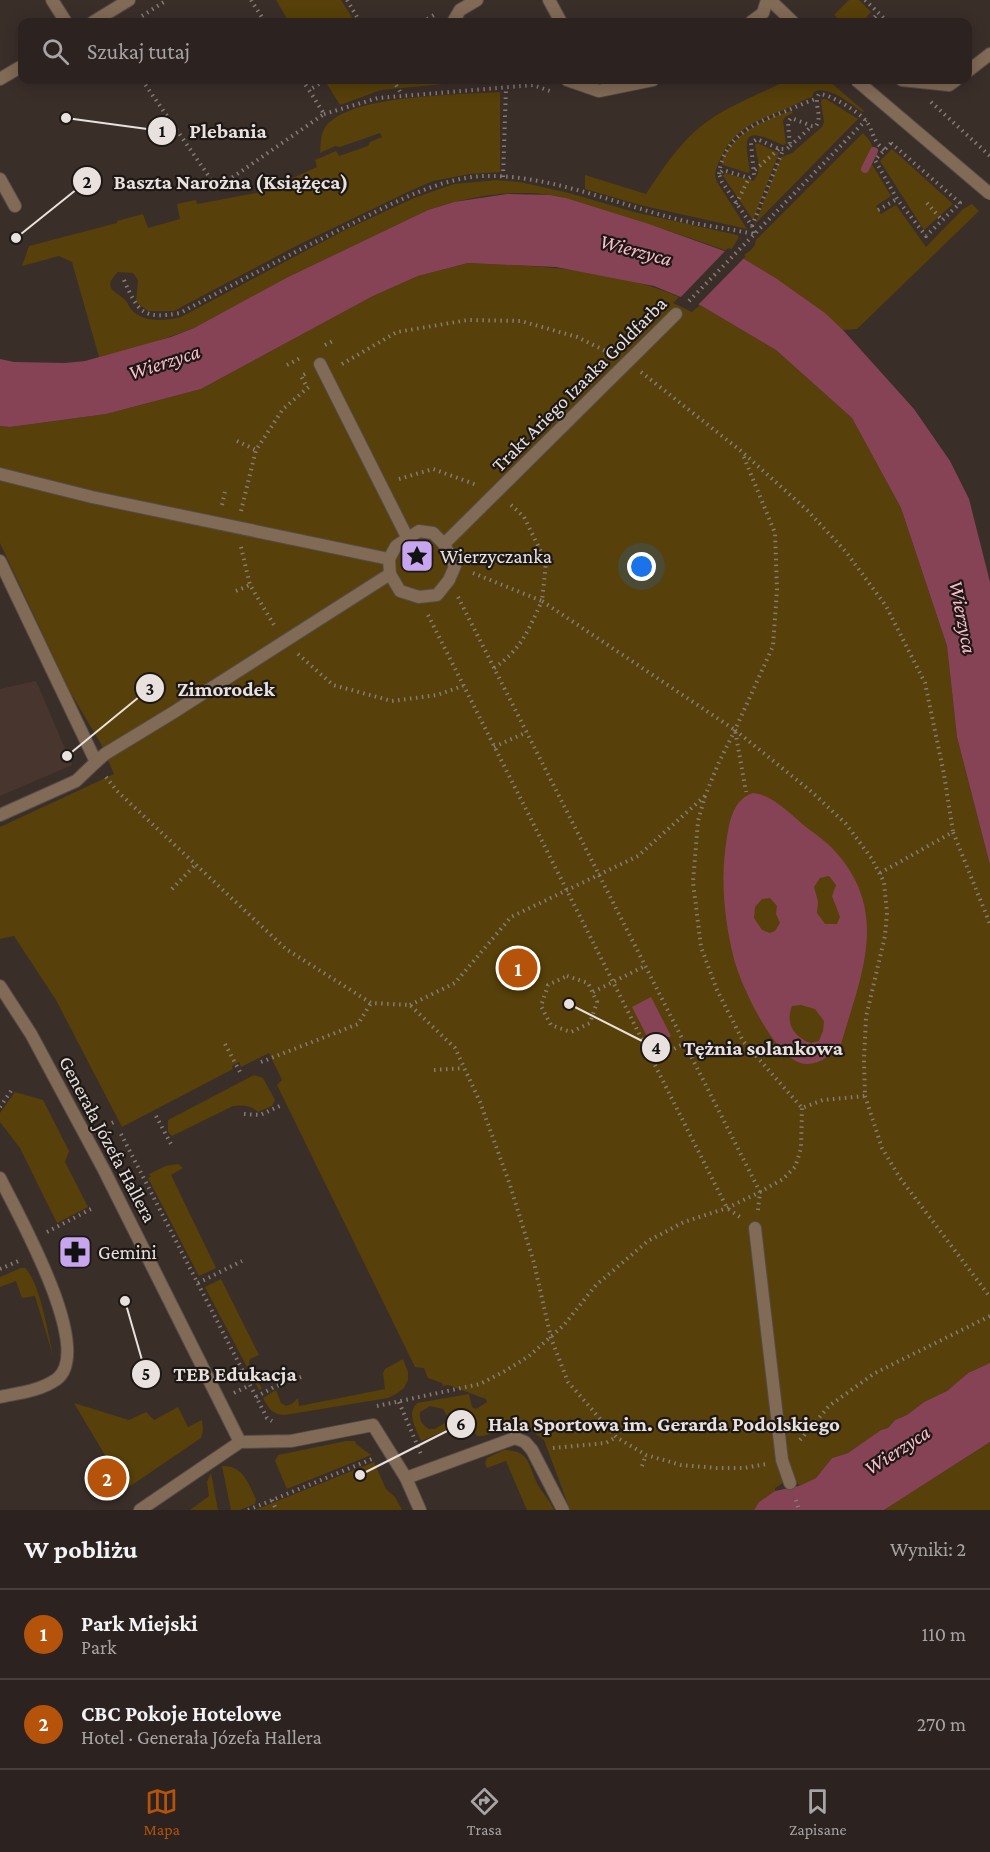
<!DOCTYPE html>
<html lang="pl">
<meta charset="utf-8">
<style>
:root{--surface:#2c221f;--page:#382f2c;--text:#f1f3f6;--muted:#a6a4a4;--line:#483f3d;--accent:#b45309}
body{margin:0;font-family:"Crimson Pro",serif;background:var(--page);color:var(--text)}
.you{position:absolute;left:642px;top:567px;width:21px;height:21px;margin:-15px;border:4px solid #fff;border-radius:50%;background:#1a73e8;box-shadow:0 0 0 9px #1a73e833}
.badge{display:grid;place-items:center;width:39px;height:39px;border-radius:50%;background:var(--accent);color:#fff;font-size:20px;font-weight:700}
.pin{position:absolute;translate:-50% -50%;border:3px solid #fff;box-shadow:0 2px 6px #0006}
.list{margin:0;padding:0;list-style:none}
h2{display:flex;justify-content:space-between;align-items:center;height:78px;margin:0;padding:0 24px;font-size:26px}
h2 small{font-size:20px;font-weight:400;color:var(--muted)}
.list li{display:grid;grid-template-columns:39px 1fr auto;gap:18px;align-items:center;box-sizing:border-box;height:90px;padding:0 24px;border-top:2px solid var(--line)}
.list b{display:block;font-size:22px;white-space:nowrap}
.list p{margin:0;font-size:20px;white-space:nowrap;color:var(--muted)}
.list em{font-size:20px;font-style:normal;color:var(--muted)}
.icon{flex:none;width:33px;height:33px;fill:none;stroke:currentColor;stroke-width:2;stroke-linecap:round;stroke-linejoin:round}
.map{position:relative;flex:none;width:990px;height:1510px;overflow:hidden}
.search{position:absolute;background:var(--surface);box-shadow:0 3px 15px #0003;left:18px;right:18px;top:18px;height:66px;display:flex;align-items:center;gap:15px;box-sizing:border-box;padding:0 21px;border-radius:12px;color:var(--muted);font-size:22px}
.sheet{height:258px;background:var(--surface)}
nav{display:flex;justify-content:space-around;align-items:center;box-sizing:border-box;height:84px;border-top:2px solid var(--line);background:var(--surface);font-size:16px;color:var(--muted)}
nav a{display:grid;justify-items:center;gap:3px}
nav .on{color:var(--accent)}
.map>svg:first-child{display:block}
.built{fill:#48362e}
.green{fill:#574009;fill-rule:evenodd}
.water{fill:#864355;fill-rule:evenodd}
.pier{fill:#3a2e29}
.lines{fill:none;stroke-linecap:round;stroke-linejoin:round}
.stream{stroke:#864355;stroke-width:8}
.lane-casing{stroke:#564b46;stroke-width:14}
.street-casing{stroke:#564b46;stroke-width:14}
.path{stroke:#857b77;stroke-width:4;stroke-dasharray:1.5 4.5;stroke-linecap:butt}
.lane{stroke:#816a56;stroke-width:12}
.street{stroke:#816a56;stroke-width:12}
.street-bridge-casing{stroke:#564b46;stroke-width:14;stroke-linecap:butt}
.street-bridge{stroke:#816a56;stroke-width:12}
.labels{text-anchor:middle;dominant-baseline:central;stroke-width:4.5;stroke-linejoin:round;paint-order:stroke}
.street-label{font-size:20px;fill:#e9e1dd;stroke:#1d1815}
.poi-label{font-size:20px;fill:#e9e1dd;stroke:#1d1815;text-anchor:start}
.water-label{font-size:21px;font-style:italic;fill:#fcbdcb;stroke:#1d1815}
.leader{fill:none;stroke:#e9e1dd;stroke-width:2}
.callout-dot{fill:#e9e1dd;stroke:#1d1815;stroke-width:2}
.mark-label{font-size:18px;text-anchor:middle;font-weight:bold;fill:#111}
.callout-label{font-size:21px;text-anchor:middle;font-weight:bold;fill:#e9e1dd;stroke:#1d1815;stroke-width:4.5;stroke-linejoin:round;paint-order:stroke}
</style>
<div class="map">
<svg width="990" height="1510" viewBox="0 0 990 1510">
<rect width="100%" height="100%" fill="#3a2e29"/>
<polygon class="built" points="36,681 72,765 0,796 0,689"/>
<g class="green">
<polygon points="276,0 341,0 355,22 289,22"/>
<polygon points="849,0 859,0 871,12 862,22 842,22 834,15"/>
<polygon points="336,80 441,80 444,84 381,90 340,105 327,84"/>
<path d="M787 80H828L864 111 863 112C850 104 830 85 814 92L812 97C801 100 792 107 781 111 750 123 731 132 718 164 715 172 714 174 717 182L747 229 640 205 585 189V175L646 194C663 168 682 139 708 121 732 104 761 94 787 80Z"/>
<path d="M500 92V172L470 174 433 181 412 190 298 245 174 311H148L136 302 138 280 133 273 118 272C100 290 118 291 126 301 128 303 129 307 131 309 142 323 166 321 181 317L343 231 414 198 454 184 497 180 520 182 569 193 634 212 737 235 739 237 730 252C688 237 646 223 604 210 586 205 569 198 551 195 510 189 467 197 428 210L286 278 194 328 144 346 99 357 72 262 59 256 22 266 29 246 117 223V221L143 214 148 228 180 219 177 204 196 200 197 204 261 192 317 167 315 160 336 151 339 156 368 146 370 142 382 137 380 133 340 147 335 146 320 153C321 144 320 134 326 126 352 94 460 95 500 92Z"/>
<polygon points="822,99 826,99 858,119 755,224 781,157 792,153 822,127 824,122 821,102"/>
<path d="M791 111 793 113 785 117 783 121 786 144 783 145C745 128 743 131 750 171L748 173 723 165 721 162C732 134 764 119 791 111Z"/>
<path d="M863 133C872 143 876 147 870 161L891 196 876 206 881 214 896 205 926 247 963 209 972 204 979 211 857 329 843 330C812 302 777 279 741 257 748 252 755 249 756 240Z"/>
<path d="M757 143 779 153 753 220 723 176 725 173 753 181C763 172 757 158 755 145Z"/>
<polygon points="892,149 953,204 924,230 880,161"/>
<path d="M468 263C539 266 613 268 679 297L673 303 692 312 700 305 776 350 852 418 901 508 947 646 957 737 990 865V1363L968 1373 947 1391 924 1402 907 1415 895 1420 888 1428 881 1430 848 1453 832 1458 816 1478 799 1486 794 1476 775 1488V1491L759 1502 754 1510H570L544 1440 532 1431 520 1427 507 1428 483 1436H477L468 1421 421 1441C416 1428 406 1414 417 1403L469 1394 472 1407 476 1409 487 1402 486 1399 448 1385 443 1386 442 1383 428 1378 424 1368 415 1367 277 1085 282 1080 269 1053 241 1067 239 1062 232 1066 233 1069 122 1127 56 1000 14 936 0 939V827L114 774 101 744 69 690 0 543V426L10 427 106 414 201 389 373 296 418 276ZM430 1406 443 1409 448 1417V1421L435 1429H429C422 1425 419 1420 420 1412Z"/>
<path d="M254 1075 263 1078 275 1100 272 1106 258 1112C250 1105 243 1105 233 1106L172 1136 168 1132V1120Z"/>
<polygon points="15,1092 43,1100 69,1151 65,1162 88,1207 57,1223 20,1148 0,1122 0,1113"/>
<polygon points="178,1164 183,1168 171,1175 216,1268 199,1276 148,1178 151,1177 149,1174 166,1166"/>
<path d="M21 1268H25C41 1284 48 1336 54 1359L35 1296 22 1298 16 1281 0 1287V1277Z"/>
<polygon points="221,1279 259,1355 250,1359 249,1363 262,1389 259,1390 205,1287"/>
<path d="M403 1359 408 1372V1380L404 1388 396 1394 388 1398 285 1415C273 1415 269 1409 263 1398L276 1390 281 1403 286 1406 292 1404 298 1398 299 1406 385 1389 383 1373 385 1369Z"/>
<polygon points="74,1403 129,1420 146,1412 154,1420 178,1407 188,1427 202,1420 203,1430 201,1438 129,1487 112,1460 109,1462"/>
<polygon points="346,1441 355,1441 356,1444 371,1455 287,1489 275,1461 278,1455"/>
<polygon points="990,1442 990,1510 884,1510"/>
<path d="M504 1450C531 1450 528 1466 538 1485 543 1494 550 1500 554 1510H527L506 1461 487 1468 485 1463 487 1458Z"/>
<polygon points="374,1462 386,1489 395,1497 402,1510 255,1510"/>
<path d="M222 1466C243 1465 248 1483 256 1499L255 1504 240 1510H231Z"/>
<polygon points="211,1473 218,1510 190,1510 209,1496 207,1482"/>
</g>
<g class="water">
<polygon points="507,194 550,195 566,198 649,224 741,257 777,279 825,313 843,330 914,409 950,461 969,499 990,582 990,865 957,737 947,646 901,508 852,418 776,350 700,305 654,286 556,267 468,263 418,276 373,296 201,389 106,414 10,427 0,426 0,359 14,362 65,363 85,361 171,337 194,328 286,278 428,210 454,202"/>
<path d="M753 793C773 795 790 814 806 827 818 836 831 845 840 857 889 917 860 978 841 1044 831 1057 811 1071 794 1060 770 1046 741 986 734 959 724 919 720 878 727 837 730 819 734 799 753 793ZM829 876 836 885 832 896 840 917 837 924H825L817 913 818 901 814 887 820 878ZM770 898 777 906 776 914 780 923 775 931 770 933 762 930 754 918 755 907 762 899ZM801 1005 815 1009 824 1021 823 1031 819 1041 810 1043C794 1036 785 1024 792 1006Z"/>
<polygon points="651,997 671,1036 652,1046 632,1007"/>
<polygon points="990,1363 990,1442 884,1510 754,1510 759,1502 775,1491 799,1486 816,1478 832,1458 848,1453 881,1430 888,1428 895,1420 907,1415 924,1402 947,1391 968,1373"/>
</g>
<polygon class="pier" points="728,248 746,256 696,307 678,300"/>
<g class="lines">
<polyline class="stream" points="865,169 874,151"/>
<g class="lane-casing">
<g id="lane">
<polyline points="968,71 990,54"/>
<polyline points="902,80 949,85 956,80"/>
<polyline points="0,561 96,762 76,781 0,815"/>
<path d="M0 1178C17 1213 95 1349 57 1379 40 1391 19 1393 0 1397"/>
<polyline points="406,1478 515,1438 525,1442 532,1450 563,1510"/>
<polyline points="140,1510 240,1442 291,1441 373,1425 406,1478 420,1510"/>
</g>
</g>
<g class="street-casing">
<g id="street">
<polyline points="52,0 66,22"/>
<polyline points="549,0 561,22"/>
<polyline points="770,0 793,22"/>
<polyline points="93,22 129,0"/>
<polyline points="453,22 460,10 477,0"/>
<polyline points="751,22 763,13 767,0"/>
<polyline points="0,79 22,66"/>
<polyline points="567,80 599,91 653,80"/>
<polyline points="0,179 15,206"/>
<polyline points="320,364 407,537"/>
<polyline points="0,474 92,497 389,559"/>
<polyline points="390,574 400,591 419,597 437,595 449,580 455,566 444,544"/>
<polyline points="96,762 105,754 174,712 390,574 389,559 396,546 419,531 433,533 444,544 676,314"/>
<polyline points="0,986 31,1034 104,1170 240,1442"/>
<polyline points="755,1228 782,1460 790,1483"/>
</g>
</g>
<g class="path">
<polyline points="251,0 265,22"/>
<polyline points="347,0 360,22"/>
<polyline points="865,0 888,22"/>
<polyline points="142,16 167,0"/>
<polyline points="422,22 436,14"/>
<polyline points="871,22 878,13"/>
<polyline points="142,80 217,188 324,114 309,90 326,80"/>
<polyline points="302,80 309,90"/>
<polyline points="393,80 402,95"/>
<polyline points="931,102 990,156"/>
<polyline points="324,114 378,98 533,85 553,92"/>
<polygon points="891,143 960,203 926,236 897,199 875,160"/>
<polyline points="790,146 812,126"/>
<polyline points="755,170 779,149"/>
<path d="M719 174C724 136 754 123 786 111 796 107 806 102 816 99"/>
<polyline points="503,177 506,88"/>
<polyline points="927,203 942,220"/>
<polyline points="736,204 749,178"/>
<polyline points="878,210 897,199"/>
<polyline points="752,226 783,150"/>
<path d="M754 233 752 226 722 182 719 174 723 170 749 178 754 175 751 143 757 139 779 149H787L790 146 788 122 791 118 812 126H816C823 116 813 104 819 94 830 94 859 112 866 121 874 131 871 139 884 150"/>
<path d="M124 280C138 312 143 320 180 313 236 283 292 253 349 225 390 205 437 178 484 176 544 174 612 202 669 217 697 225 726 228 754 234"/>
<polyline points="689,301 866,120"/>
<polyline points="325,345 335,340"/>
<polyline points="342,364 397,332 468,320 521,321 577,337 610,353"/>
<polyline points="287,365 302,357"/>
<polyline points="641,372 741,451 808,511 846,552 886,606 925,683 944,774 953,832"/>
<polyline points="305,374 301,376 307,387"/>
<polyline points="237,441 256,450"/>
<polyline points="399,479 433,469 477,485"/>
<polyline points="222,505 225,492"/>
<polyline points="241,511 256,450 283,409 311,385"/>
<polyline points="241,547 250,585 274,625"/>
<polyline points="473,573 542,601 546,562 524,517 511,505"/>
<polyline points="236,591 250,585"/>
<polyline points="458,597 760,1192 758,1210"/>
<polyline points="428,615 727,1208 740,1217"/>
<polyline points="298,654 333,685 392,701 437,695 463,686"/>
<path d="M494 668C522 649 528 630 542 601L735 730 746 792"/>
<polyline points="735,730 719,762 705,796 698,821 693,882 701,947 717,990 743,1041 802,1108 823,1100 865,1096 864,1060 866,1017 885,936 887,913 884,882 872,859 846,824 813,793 735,730 773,646 777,590 775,533 743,455"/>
<polyline points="494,747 527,732"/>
<polyline points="106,777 117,791 286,949 371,1003 410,1005 455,1048 480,1102 510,1185 534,1263 551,1338 568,1382 616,1437 646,1455 681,1465 716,1468 744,1468 766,1464"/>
<polyline points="880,873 953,832 990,924"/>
<polyline points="172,889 196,864"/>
<polygon points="567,976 588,983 597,1002 590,1023 571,1032 551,1025 541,1006 548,985"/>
<polyline points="593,992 645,966"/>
<polyline points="410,1005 455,983 511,917 638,856 705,796"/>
<polyline points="225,1044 240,1072"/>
<polyline points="653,1060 685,1043"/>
<polyline points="261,1062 358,1024 371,1003"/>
<polyline points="434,1070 464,1068"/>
<polyline points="865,1096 882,1148 900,1178 990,1297"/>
<polyline points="0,1107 13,1088"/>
<polyline points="244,1114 260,1115 282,1105"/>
<polyline points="156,1116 172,1146"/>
<polyline points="101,1128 114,1122"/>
<polyline points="121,1134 267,1418 272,1421"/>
<polyline points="47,1232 93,1208"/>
<polyline points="0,1269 21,1260"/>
<polyline points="198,1283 242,1261"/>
<polyline points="234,1393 250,1385"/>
<polyline points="256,1397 274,1387 301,1377"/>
<polyline points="399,1402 421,1454"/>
<polyline points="377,1406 480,1384 505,1371 529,1356 564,1325 596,1285 648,1241 684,1222 727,1208 760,1192 783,1179 795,1167 798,1158 801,1148 802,1108"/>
<polyline points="800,1440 829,1406 875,1373 990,1316"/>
<polyline points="553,1448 606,1443 616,1437"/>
<polyline points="642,1466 646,1455"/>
<polyline points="272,1500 275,1507"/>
<polyline points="796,1500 799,1510"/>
<polyline points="248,1510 372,1459"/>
</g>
<use href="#lane" class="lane"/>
<use href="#street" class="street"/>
<g class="street-bridge-casing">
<polyline id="street-bridge" points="856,80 990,194"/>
</g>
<use href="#street-bridge" class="street-bridge"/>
</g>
<defs>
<g id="sight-square" transform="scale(1.725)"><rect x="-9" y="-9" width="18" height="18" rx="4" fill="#c7a6ef" stroke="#1d1815"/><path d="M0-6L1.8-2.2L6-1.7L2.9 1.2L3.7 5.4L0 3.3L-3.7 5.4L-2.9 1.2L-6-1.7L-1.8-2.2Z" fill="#111"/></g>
<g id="pharmacy-square" transform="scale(1.725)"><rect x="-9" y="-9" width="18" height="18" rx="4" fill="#c7a6ef" stroke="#1d1815"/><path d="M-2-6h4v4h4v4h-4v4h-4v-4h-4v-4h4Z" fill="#111"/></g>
</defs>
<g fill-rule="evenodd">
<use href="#sight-square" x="417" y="556"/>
<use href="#pharmacy-square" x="75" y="1252"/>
</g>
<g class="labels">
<g class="street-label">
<text transform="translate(579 384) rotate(-45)">Trakt Ariego Izaaka Goldfarba</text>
<text transform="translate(108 1139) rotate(62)">Generała Józefa Hallera</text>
</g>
<g class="poi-label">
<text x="440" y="556">Wierzyczanka</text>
<text x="98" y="1252">Gemini</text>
</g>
<g class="water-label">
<text transform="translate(636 250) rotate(15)">Wierzyca</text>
<text transform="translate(164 362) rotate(-18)">Wierzyca</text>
<text transform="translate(963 617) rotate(79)">Wierzyca</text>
<text transform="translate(897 1450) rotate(-33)">Wierzyca</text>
</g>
</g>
<path class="leader" d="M66 118L162 131M16 238L87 181M67 756L150 688M569 1004L656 1048M125 1301L146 1374M360 1475L461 1424"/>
<g class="callout-dot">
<circle cx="66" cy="118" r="6"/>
<circle cx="16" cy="238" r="6"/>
<circle cx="67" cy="756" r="6"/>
<circle cx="569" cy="1004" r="6"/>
<circle cx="125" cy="1301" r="6"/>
<circle cx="360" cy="1475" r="6"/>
<circle cx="162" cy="131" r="15"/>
<circle cx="87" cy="181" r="15"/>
<circle cx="150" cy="688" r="15"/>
<circle cx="656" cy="1048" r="15"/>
<circle cx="146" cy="1374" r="15"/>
<circle cx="461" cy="1424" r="15"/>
</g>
<g class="mark-label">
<text x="162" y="137">1</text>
<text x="87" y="188">2</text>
<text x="150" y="695">3</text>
<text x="656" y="1054">4</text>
<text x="146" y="1380">5</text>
<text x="461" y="1430">6</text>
</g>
<g class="callout-label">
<text x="228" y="138">Plebania</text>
<text x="231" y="189">Baszta Narożna (Książęca)</text>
<text x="226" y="696">Zimorodek</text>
<text x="763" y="1055">Tężnia solankowa</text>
<text x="235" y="1381">TEB Edukacja</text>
<text x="664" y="1431">Hala Sportowa im. Gerarda Podolskiego</text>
</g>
</svg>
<div class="you"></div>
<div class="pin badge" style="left:518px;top:968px">1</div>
<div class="pin badge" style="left:107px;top:1478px">2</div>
<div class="search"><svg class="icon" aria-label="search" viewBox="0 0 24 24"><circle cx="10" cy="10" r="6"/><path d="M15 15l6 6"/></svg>Szukaj tutaj</div>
</div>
<section class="sheet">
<h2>W pobliżu<small>Wyniki: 2</small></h2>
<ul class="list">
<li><span class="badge">1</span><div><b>Park Miejski</b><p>Park</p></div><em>110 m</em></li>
<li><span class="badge">2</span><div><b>CBC Pokoje Hotelowe</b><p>Hotel · Generała Józefa Hallera</p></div><em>270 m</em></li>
</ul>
</section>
<nav>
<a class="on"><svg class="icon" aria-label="map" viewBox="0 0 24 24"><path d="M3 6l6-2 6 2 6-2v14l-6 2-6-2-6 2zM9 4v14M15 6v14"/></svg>Mapa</a>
<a><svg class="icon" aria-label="directions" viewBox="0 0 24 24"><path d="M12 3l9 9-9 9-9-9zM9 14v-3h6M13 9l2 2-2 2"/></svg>Trasa</a>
<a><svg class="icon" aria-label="saved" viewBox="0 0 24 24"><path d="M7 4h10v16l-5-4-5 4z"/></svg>Zapisane</a>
</nav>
